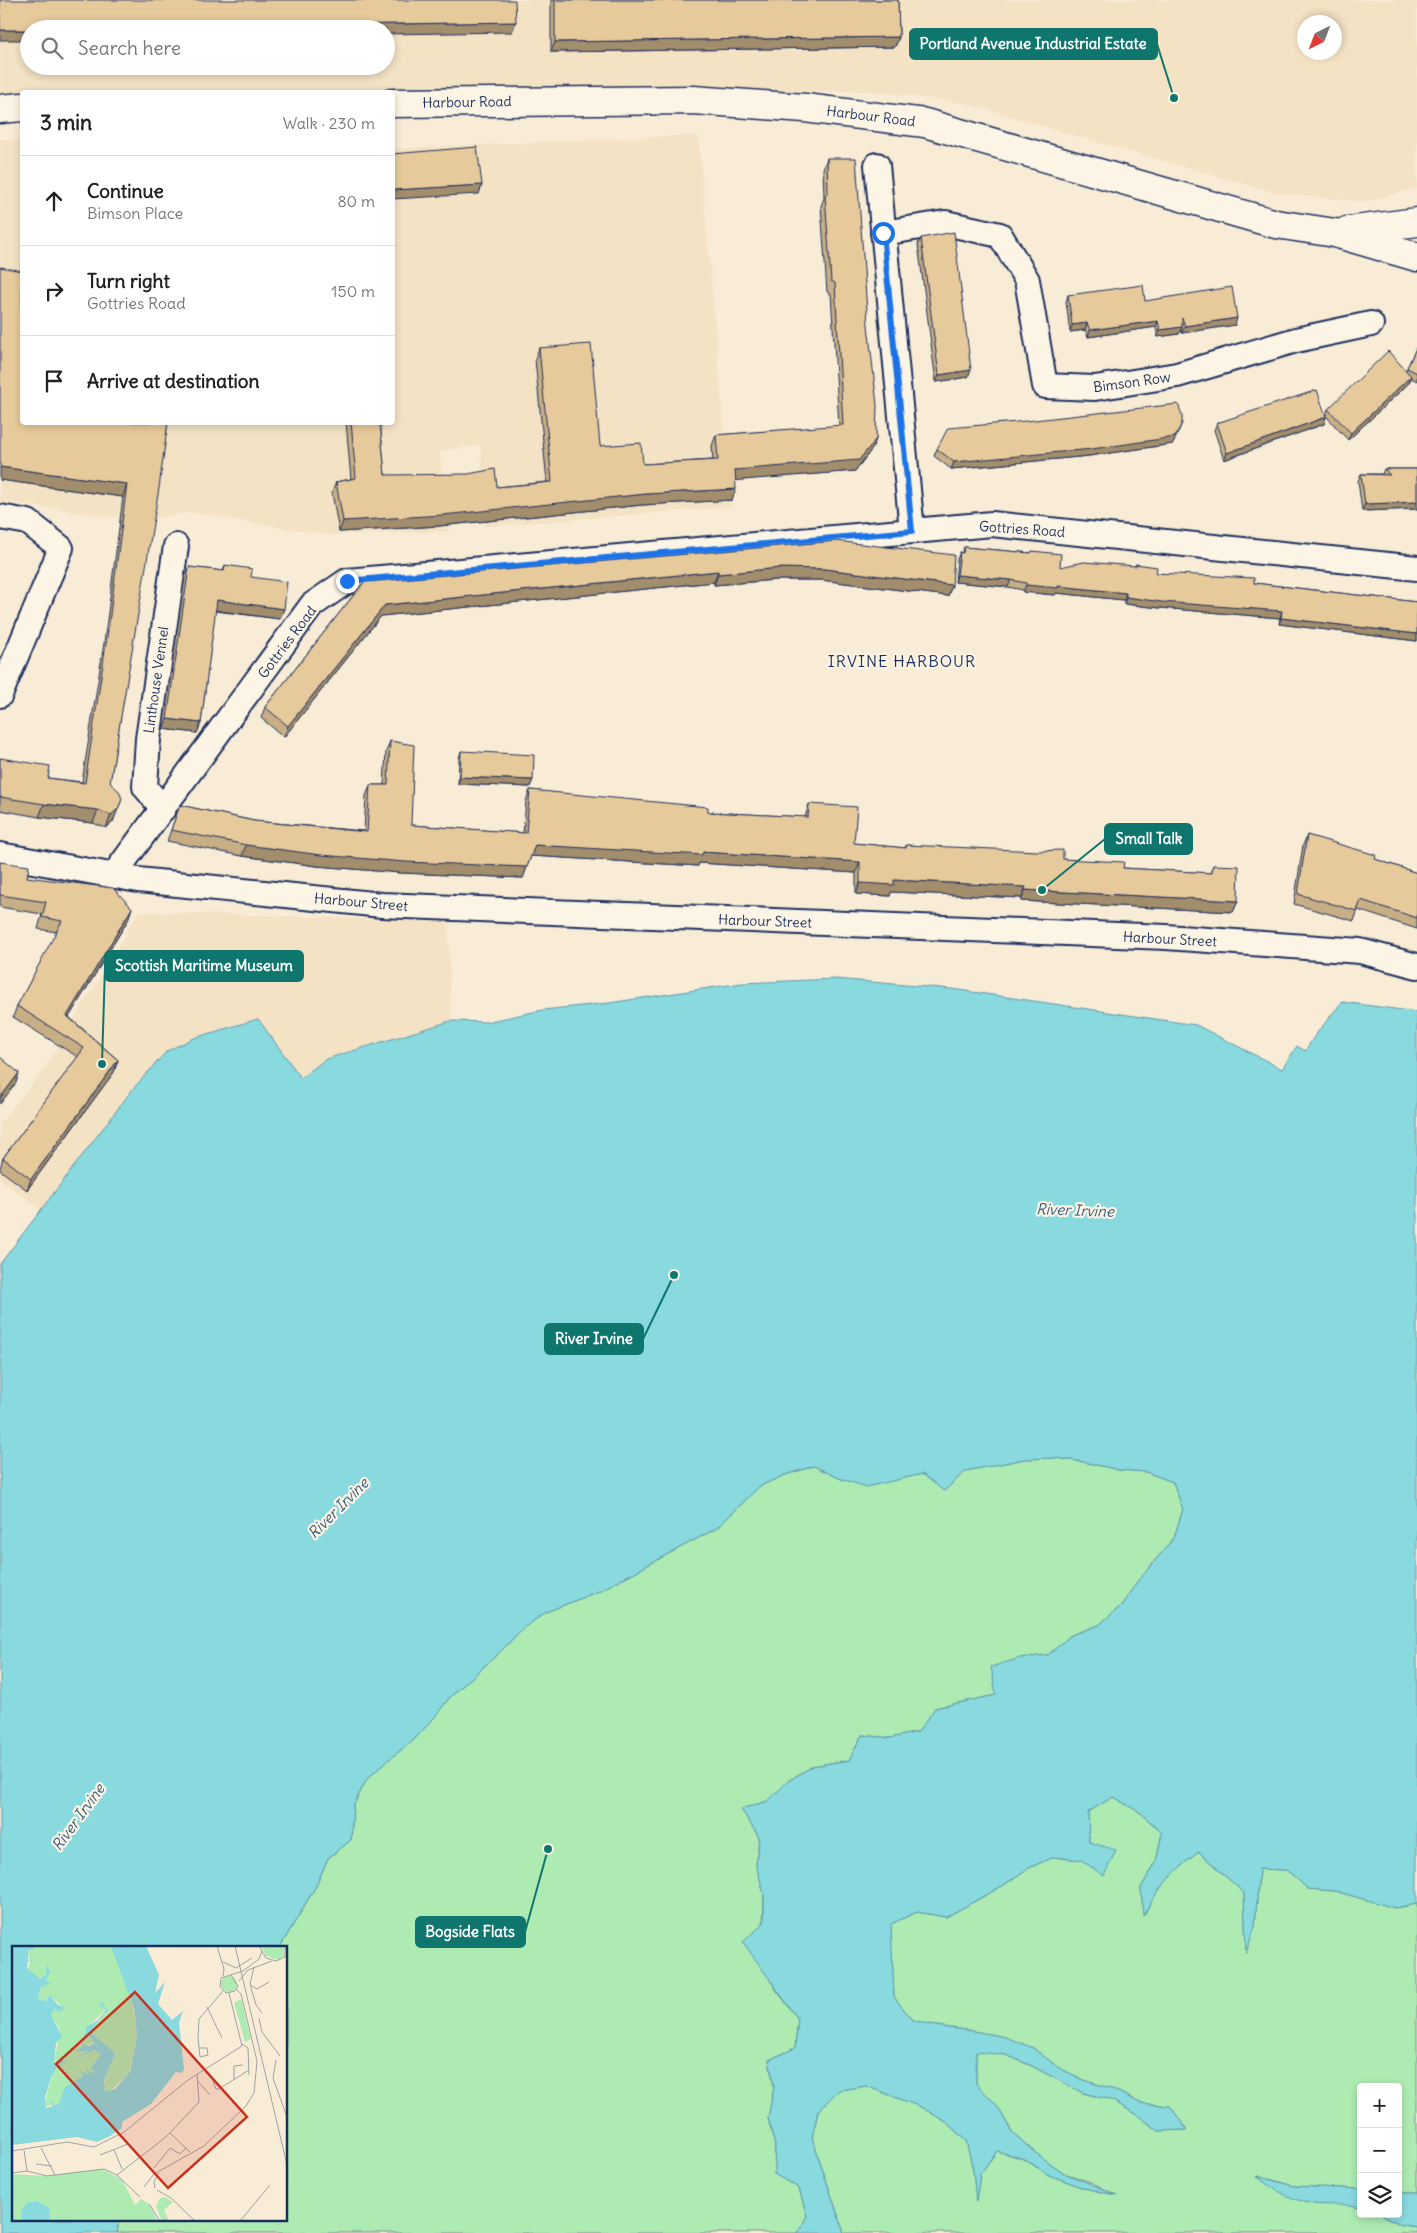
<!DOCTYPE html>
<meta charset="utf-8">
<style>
:root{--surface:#fff;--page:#f6f6f6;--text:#222;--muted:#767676;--line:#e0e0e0}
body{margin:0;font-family:Delius,sans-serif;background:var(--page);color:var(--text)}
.controls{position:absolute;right:15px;bottom:15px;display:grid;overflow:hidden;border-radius:5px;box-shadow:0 2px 8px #0003}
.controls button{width:45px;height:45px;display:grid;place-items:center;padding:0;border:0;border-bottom:1px solid var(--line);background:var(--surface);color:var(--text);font:25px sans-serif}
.compass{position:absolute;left:1297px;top:15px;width:45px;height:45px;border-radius:50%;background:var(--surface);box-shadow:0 2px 8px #0003;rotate:222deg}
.stop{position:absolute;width:15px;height:15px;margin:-11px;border:4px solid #1a73e8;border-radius:50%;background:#fff}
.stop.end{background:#1a73e8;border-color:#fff;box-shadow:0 1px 5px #0008}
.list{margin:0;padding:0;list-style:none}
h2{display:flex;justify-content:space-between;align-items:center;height:65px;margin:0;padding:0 20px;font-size:21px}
h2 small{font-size:16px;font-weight:400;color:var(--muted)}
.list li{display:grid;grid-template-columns:32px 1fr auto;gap:15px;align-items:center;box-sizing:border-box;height:90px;padding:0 20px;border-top:1px solid var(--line)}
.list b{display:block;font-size:19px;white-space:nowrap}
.list p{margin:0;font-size:16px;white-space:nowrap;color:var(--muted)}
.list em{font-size:16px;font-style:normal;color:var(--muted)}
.icon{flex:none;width:28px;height:28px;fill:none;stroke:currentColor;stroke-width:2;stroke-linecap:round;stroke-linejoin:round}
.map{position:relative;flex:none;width:1417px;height:2233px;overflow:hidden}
.search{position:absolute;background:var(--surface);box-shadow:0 2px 8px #0003;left:20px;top:20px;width:375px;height:55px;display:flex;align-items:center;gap:12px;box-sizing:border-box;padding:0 18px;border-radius:28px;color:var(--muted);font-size:19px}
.panel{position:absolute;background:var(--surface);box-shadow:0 2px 8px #0003;left:20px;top:90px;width:375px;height:335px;border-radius:5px}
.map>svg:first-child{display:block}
.built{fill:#f3e2c4;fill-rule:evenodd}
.green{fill:#aeebb2;stroke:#648d88}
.water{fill:#89dadf;stroke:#5d96ab}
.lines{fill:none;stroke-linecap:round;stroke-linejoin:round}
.minor-casing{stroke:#1b2f5e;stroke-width:28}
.tertiary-casing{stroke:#1b2f5e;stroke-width:31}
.minor{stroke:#fcf5e5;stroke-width:24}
.tertiary{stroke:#fcf5e5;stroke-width:28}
.wall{fill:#c7ae85;stroke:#1b2f5e}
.shaded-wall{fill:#a28d6c;stroke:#1b2f5e}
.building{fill:#e7ca9b;stroke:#1b2f5e}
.route{stroke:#1a73e8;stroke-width:6}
.labels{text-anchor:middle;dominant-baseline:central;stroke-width:4.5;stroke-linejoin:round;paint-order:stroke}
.street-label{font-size:14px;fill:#1b2f5e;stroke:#fcf5e5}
.water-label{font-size:15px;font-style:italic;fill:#365a7e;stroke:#fcf5e5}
.quarter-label{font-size:16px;letter-spacing:1px;fill:#1b2f5e;stroke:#fcf5e5}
.inset-road{fill:none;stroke:#a0a0a6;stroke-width:1}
.view{fill:#c8321e;fill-opacity:0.15;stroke:#c8321e;stroke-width:2.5}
.inset-edge{fill:none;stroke:#1b2f5e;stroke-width:2.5}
.leader{fill:none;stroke:#0f766e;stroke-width:2}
.callout-dot{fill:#0f766e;stroke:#fcf5e5;stroke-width:2}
.callout{fill:#0f766e;stroke:#0f766e;stroke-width:2}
.callout-label{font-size:15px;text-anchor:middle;font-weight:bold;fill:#fff}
</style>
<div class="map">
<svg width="1417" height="2233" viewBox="0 0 1417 2233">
<rect width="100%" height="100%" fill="#f8ecd6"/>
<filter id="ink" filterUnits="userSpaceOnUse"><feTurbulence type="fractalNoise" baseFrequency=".02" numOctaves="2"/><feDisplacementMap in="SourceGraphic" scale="10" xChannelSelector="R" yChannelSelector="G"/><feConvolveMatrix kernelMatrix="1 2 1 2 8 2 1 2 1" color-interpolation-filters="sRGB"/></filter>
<g filter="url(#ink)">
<g class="built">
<path d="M0 0H1417V188L1365 202 1277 193 1072 135 970 104 874 91 0 93ZM1304 22H1334V52H1304ZM29 29H386V66H29Z"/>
<polygon points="698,135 731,507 485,526 481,445 439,451 450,531 329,535 189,512 141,521 0,501 0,139 22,140 22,422 392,422 393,149"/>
<polygon points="139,912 448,921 451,1021 326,1059 301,1078 258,1019 194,1038 167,1051 132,1090 41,1210 0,1179 0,1123 45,1068"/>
</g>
<g class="green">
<polygon points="1056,1458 1084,1462 1119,1470 1146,1472 1173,1482 1183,1509 1174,1538 1137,1582 1121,1606 1099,1625 1071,1635 1048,1655 1020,1658 996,1695 935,1708 919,1732 890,1738 862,1735 849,1760 813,1766 788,1781 768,1801 741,1809 759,1837 756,1865 764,1894 762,1966 777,1991 798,2019 795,2048 769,2060 774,2087 768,2118 775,2146 774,2174 799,2188 807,2216 798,2233 117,2233 119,2219 286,2219 286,1947 280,1947 316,1886 328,1858 351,1840 353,1806 367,1779 388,1760 413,1741 433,1719 451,1696 500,1652 522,1629 546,1612 599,1591 717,1528 760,1486 785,1475 814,1466 839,1478 866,1486 923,1474 944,1491 965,1471 1024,1459"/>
<polygon points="1113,1797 1141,1813 1162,1833 1156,1862 1141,1888 1144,1915 1157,1890 1177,1869 1199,1852 1244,1893 1246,1951 1255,1926 1259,1869 1287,1870 1308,1889 1335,1891 1395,1908 1417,1904 1417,2193 1398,2193 1398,2087 1361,2087 1361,2189 1294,2186 1258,2176 1314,2204 1345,2203 1361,2207 1361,2214 1381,2214 1402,2225 1417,2227 1417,2233 844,2233 812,2138 818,2111 839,2090 866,2086 921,2107 946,2122 966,2141 973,2169 976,2199 980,2174 997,2151 1024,2159 1049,2175 1084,2188 1115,2195 1093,2183 1064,2173 1033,2151 1012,2132 996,2104 976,2084 976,2051 1006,2055 1032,2066 1083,2093 1111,2100 1136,2114 1159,2131 1187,2130 1170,2106 1140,2103 1112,2089 1084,2080 1059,2068 1033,2048 974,2031 942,2027 912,2020 894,1997 890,1924 917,1912 946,1917 1004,1885 1027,1869 1053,1857 1081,1860 1089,1842 1088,1812"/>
</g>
<g class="water">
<path d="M835 979 952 989 1196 1025 1282 1069 1297 1046 1305 1051 1316 1034 1342 1002 1417 1012V1904L1395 1908 1335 1891 1308 1889 1287 1870 1259 1869 1255 1926 1246 1953 1244 1893 1199 1852C1172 1872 1159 1887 1143 1916L1141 1888 1156 1862 1162 1833 1141 1813 1113 1797 1088 1812 1089 1842 1116 1850 1104 1876 1081 1860 1053 1857 1027 1869 1004 1885 946 1917 917 1912 891 1924 894 1997 912 2020 942 2027 974 2031 1006 2037 1033 2048 1059 2068 1084 2080 1112 2089 1140 2103 1170 2106 1187 2130 1159 2131 1136 2114 1111 2100 1083 2093 1032 2066 1006 2055 976 2052V2084L996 2104 1012 2132 1033 2151 1064 2173 1118 2195 1084 2188 1049 2175 1025 2159 997 2151 980 2174 976 2202 973 2169 966 2141 946 2122 921 2107 866 2086 839 2090 818 2111 812 2138 844 2233H798L807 2216 799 2188 774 2174 775 2146 768 2118 774 2087 769 2060 795 2048 798 2019 743 1942 764 1923V1894L756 1865 759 1837 741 1809 768 1801 788 1781 813 1766 849 1760 862 1735 890 1738 918 1732 935 1708 996 1695 991 1667 1020 1658 1048 1655 1071 1635 1099 1625 1121 1606 1137 1582 1174 1538 1183 1509 1173 1482 1146 1472 1119 1470 1084 1462 1056 1458 1024 1459 966 1471 944 1491 922 1474 866 1487 839 1478 814 1466 785 1475 760 1486 717 1528 599 1591 546 1612 522 1629 500 1652 451 1696 433 1719 413 1741 388 1760 367 1779 353 1806 351 1840 328 1858 316 1886 280 1947H14V2219H119L117 2233H0V1264L132 1090 167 1051 194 1038 258 1019 301 1078 326 1059 451 1021 486 1022 543 1010 609 1003 742 983Z"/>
<path d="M1256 2176 1294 2186 1361 2189V2207C1344 2203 1331 2206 1314 2204 1291 2200 1274 2190 1256 2176Z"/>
<polygon points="1398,2193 1417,2193 1417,2227 1402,2225 1381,2214 1398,2214"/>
</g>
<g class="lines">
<g class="minor-casing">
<g id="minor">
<polyline points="877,165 912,531"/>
<polyline points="883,233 945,223 1000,235 1027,280 1045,386 1095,388 1177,375 1296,340 1371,324"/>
<polyline points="0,517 28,522 61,548 0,695"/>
<polyline points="163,809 145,787 148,739 176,546"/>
<polyline points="0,855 138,880 382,905 1166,937 1360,951 1417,966"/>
<polyline points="113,876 312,605 347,581 992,524 1417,568"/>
</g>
</g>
<g class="tertiary-casing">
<g id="tertiary">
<polyline points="392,103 693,100 805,108 925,123 1276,224 1335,233 1417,257"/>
<polyline points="0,109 22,107"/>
<polyline points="1347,231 1417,222"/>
</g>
</g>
<use href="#minor" class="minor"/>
<use href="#tertiary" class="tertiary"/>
</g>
<g class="wall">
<polygon points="551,0 898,0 899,37 895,47 551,52"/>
<polygon points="827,158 876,439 872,449 855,471 735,480 732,500 642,505 439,526 339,532 332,493 336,482 351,479 346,422 380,422 385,475 497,487 547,482 535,359 539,348 600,446 643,464 713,460 712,446 716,435 839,426 831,294 827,292 821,206 824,198 823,169"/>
<polygon points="921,238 968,377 936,382 918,244"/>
<polygon points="1068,295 1145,301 1235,325 1182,333 1181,329 1179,334 1157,337 1156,327 1088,337 1085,330 1070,332 1066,302"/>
<polygon points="1417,346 1417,381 1411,378 1409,383 1348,440 1326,416 1324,424 1224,460 1214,430 1217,423 1326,415 1328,409 1406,370"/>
<polygon points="168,422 110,783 113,822 106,828 93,823 39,817 0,810 0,758 48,778 82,782 104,643 123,497 0,480"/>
<polygon points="1179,429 1173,444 1089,456 951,469 934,456 937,449"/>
<polygon points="1384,469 1417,469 1417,509 1362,511 1358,481 1361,474 1382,474"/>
<polygon points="836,541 952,585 948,596 821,580 775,580 714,585 714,582 381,616 284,737 261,718 265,707 364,582"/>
<polygon points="964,547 1031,553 1032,551 1060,567 1135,566 1136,564 1156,573 1254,583 1417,602 1417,641 1279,624 1280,618 1160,608 1124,604 1124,600 1056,593 1055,595 1023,592 1023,590 1008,587 955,582 957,559 960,552 962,553"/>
<polygon points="225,565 280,619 215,611 201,723 197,733 163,729 185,577 189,567 223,571"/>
<polygon points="390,741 411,825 523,833 526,801 530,790 708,812 805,817 809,804 854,843 905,848 906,845 1063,859 1123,868 1210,873 1213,865 1238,901 1233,912 1021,901 1022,898 891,892 890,896 856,894 856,873 699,863 698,866 531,856 523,878 401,873 317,866 242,856 167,841 180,805 254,821 364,831 366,796 370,785 384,785 386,752"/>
<polygon points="461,751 530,787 458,784 459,758"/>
<polygon points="1307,835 1375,859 1417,873 1417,929 1358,910 1354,921 1294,904 1303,845"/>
<polygon points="0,862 27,877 128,920 69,1017 118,1060 114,1072 27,1190 0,1170 0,1168 3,1158 78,1057 13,1017 17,1006 57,932 38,929 42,914 0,907"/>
</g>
<g class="shaded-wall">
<polygon points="516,22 512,32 386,34 386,29 96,29"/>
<rect x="0" y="30" width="29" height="10"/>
<polygon points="899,37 895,47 551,52 555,42"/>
<polygon points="482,185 479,194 392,199 392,190"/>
<polygon points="1237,318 1235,325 1182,333 1185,326"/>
<polygon points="1158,321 1156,327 1088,337 1090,330"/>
<polygon points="1087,323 1085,330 1070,332 1072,325"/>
<polygon points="1182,327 1179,334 1157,337 1160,330"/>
<polygon points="971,370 968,377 936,382 939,375"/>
<polygon points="1411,376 1409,383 1348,440 1351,433"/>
<polygon points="1326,417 1324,424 1224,460 1227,453"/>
<polygon points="1182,423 1173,444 1089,456 951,469 954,462"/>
<polygon points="876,439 872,449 855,471 731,481 735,470"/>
<polygon points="0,467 127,484 123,497 0,480"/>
<polygon points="736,489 732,500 642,505 439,526 339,532 343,521 646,494"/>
<polygon points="1417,502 1417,509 1362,511 1365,504"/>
<polygon points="779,568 825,569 952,585 948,596 821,580 775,580 714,585 718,574"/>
<polygon points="718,571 714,582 381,616 284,737 288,726 385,605"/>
<polygon points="957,575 1011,580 1008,587 955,582"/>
<polygon points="1026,585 1058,586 1126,593 1124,600 1056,593 1055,595 1023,592"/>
<polygon points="1126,597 1282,611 1280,618 1160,608 1124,604"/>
<polygon points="217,600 284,609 280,619 213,610"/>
<polygon points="1281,618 1417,634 1417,641 1279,624"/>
<polygon points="167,719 201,723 197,733 163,729"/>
<polygon points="460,777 533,780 530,787 458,784"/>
<polygon points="122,799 113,822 106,828 111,815"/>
<polygon points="44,804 98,810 93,823 39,817"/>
<polygon points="246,845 527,867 523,878 401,873 317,866 242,856"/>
<polygon points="535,845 703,852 860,862 856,873 699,863 698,866 531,856"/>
<polygon points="894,880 1026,887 1022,898 891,892 890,896 856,894 860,883"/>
<polygon points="1025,890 1238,901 1233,912 1021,901"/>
<polygon points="132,908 128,920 63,1027 67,1016"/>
<polygon points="118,1060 114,1072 27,1190 31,1179"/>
<polygon points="19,1073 16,1083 0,1104 0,1098"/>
</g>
<g class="building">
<polygon points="0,0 515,0 516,22 96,29 29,29 29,30 0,30"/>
<polygon points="555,0 898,0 899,37 555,42"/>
<polygon points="477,147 482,185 392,190 392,154"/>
<polygon points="827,158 856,158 868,325 877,405 876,439 859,460 735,470 736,489 646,494 443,515 343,521 336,482 356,478 351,422 380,422 385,475 468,474 495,469 497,487 552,482 539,348 591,344 600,446 641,443 643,464 718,460 716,435 843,425 835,283 831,281 825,195 828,192"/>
<polygon points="954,232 971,370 939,375 921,238"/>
<polygon points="0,267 22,271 22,422 168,422 159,488 110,783 119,791 122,799 118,809 111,815 98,810 44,804 0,797 0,758 50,766 48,778 85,783 108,630 127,484 0,467"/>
<polygon points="1143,285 1145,301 1232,287 1237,318 1185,326 1182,318 1182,327 1160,330 1158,321 1090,330 1087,323 1072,325 1068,295"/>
<polygon points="1417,346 1417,373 1407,368"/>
<polygon points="1388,351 1411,376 1351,433 1328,409"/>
<polygon points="1317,390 1326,417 1227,453 1217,423"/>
<polygon points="1178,404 1182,415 1182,423 1175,437 1092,449 954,462 937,449 948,428 1017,422"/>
<polygon points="1384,469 1417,469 1417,502 1365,504 1361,474 1390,475"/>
<polygon points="836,541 954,555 952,585 825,569 779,568 718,574 718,571 385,605 288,726 265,707 364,582"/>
<polygon points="964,547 1031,553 1032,551 1061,554 1060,567 1084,562 1136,566 1136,564 1157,567 1156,573 1254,578 1254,583 1417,602 1417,634 1281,618 1282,611 1162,602 1126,597 1126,593 1058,586 1058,588 1026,585 1026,583 1011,580 957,575 960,552 963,553"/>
<polygon points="225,565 252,569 251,577 287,582 284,609 217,600 201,723 167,719 189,567 224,571"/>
<polygon points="390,741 414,745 411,825 526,833 530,790 708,807 708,812 808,817 809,804 857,807 854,843 906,848 906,845 1037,851 1063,850 1063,859 1124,862 1123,868 1212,873 1213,865 1239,866 1238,901 1025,890 1026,887 894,880 894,885 860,883 860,862 703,852 702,855 535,845 527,867 405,862 321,855 246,845 171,830 180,805 254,821 367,832 370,785 388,785"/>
<polygon points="461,751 534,755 533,780 460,777"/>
<polygon points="1307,835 1376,855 1375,859 1417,873 1417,918 1361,900 1357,911 1298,894"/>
<polygon points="0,862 29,866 27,877 113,888 132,908 67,1016 118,1060 31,1179 3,1158 84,1048 17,1006 62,921 42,917 46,902 0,895"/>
<polygon points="0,1057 19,1073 0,1098"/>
</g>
</g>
<g class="lines" filter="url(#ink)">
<polyline class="route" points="347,581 912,531 883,233"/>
</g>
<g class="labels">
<g class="street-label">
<text transform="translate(467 102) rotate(-1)">Harbour Road</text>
<text transform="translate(871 116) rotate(7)">Harbour Road</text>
<text transform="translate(1132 382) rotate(-8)">Bimson Row</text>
<text transform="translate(1022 529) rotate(4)">Gottries Road</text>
<text transform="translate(287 642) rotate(-53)">Gottries Road</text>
<text transform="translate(156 680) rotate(-82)">Linthouse Vennel</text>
<text transform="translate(361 902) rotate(5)">Harbour Street</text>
<text transform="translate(765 921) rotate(2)">Harbour Street</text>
<text transform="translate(1170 939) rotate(3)">Harbour Street</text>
</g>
<g class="water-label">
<text transform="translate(1075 1210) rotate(2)">River Irvine</text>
<text transform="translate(338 1508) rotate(-45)">River Irvine</text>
<text transform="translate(78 1817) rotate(-54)">River Irvine</text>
</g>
<g class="quarter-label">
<text x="902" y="661">IRVINE HARBOUR</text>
</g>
</g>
<g transform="translate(12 1946)">
<rect width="275" height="275" fill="#f8ecd6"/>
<path d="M19 0H99L103 4 121 60 125 90 117 128 97 146H93L92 138 101 107 78 86 94 65 95 61 88 57 94 63 76 81 74 87 83 96 67 103 78 106 64 110 85 104 89 108 82 121 83 127H78L75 123V128L68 127 71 130 53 142 47 157 32 161 39 133 45 121 54 113 42 117 48 84 39 69 43 62 52 63 38 49 34 55 26 53 29 41 38 35H34L37 22 34 19 36 23 31 33 22 31 16 24 18 15 15 7 22 2ZM249 0H272V10L266 14 254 10ZM209 38a8 8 0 1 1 16 0a8 8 0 1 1-16 0ZM229 53 239 93 233 96 222 57ZM89 223 110 233 123 259 129 253 137 258 146 275H0V228L33 230ZM153 251 161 256 152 264 157 275H150L144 260 148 252Z" fill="#aeebb2"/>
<path d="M0 0H19L23 3 16 5V14H23L16 15 15 22 28 33 34 29 35 17 44 11 35 18 38 26 34 34 39 37 29 41 26 53 34 55 38 49 46 59 54 62 46 66 43 62 39 69 50 90 44 97 42 117 56 113 45 121 39 132 33 152 34 162 41 160 39 154 43 159 47 157 53 141 71 130 68 125 75 128V121L78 127 83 126 79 122 89 108 83 104 64 112 77 105H63L71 101 70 97 76 100 83 97 75 88 69 91 74 87V81L86 74 94 63 89 60 88 58 89 56 96 63 78 86 103 107 92 135 93 146 103 143 118 126 125 90 122 62 99 0H134L147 29 143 47 153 36 146 58 160 74 171 65 167 77 172 123 170 127 164 126 139 158 110 176V182L98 190 85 196 65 191 0 199ZM25 255 37 262 38 275H10L9 265 15 257Z" fill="#89dadf"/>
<path class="inset-road" d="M205 0 212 23 211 30M223 0 275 219M247 0 254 12 264 15 273 11V0M211 16 224 22 240 12M242 21 238 38 244 59 250 67M219 29 226 40 223 45 214 47 208 41 209 32 231 25 247 13 250 5M227 35 236 24 260 15M239 39 245 43 257 36M195 61 210 92M247 72 250 86 268 110M230 98 236 102 237 129M187 102H195L196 109 188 111 186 92 187 73 211 45M264 114 261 132 275 171M200 132 204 143H207L237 124M222 133V120L231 119M185 134 198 149M158 187 178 206M29 202 43 229M12 204 15 225M102 204 110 223M0 205 55 196 82 201 112 186 176 134 230 100 217 47M88 209 116 198M24 218 40 220M142 222 158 202 168 208 174 202M0 227 15 225 35 230 92 223 105 229 128 251M105 229 154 191 187 156 185 128M132 241 142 228 192 200 234 160 242 147 245 115 229 48 224 43M143 242 142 235 147 227M145 244 159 252 183 275M137 258 148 275M228 275 258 239"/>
<path class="view" d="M123 46 235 171 156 242 44 118Z"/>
<rect width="275" height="275" class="inset-edge"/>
</g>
<path class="leader" d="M1174 98L1157 44M1042 890L1105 839M102 1064L105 966M674 1275L643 1339M548 1849L525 1932"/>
<g class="callout-dot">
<circle cx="1174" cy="98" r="5"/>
<circle cx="1042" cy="890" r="5"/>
<circle cx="102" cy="1064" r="5"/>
<circle cx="674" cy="1275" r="5"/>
<circle cx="548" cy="1849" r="5"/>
</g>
<g class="callout">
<rect x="910" y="29" width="247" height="30" rx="5"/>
<rect x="1105" y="824" width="87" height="30" rx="5"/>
<rect x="105" y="951" width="198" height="30" rx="5"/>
<rect x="545" y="1324" width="98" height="30" rx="5"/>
<rect x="416" y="1917" width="109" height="30" rx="5"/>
</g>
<g class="callout-label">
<text x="1033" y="49">Portland Avenue Industrial Estate</text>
<text x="1149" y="844">Small Talk</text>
<text x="204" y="971">Scottish Maritime Museum</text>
<text x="594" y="1344">River Irvine</text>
<text x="470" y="1937">Bogside Flats</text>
</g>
</svg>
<div class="controls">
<button>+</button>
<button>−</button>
<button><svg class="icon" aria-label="layers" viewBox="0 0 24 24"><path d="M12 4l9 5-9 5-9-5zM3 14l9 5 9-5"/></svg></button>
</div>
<svg class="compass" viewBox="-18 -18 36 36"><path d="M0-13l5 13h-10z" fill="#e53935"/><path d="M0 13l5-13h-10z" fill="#767676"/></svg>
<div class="stop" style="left:883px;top:233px"></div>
<div class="stop end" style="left:347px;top:581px"></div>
<div class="search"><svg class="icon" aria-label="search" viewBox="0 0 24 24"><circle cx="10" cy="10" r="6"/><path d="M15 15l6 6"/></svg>Search here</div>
<section class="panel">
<h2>3 min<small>Walk · 230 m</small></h2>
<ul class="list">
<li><svg class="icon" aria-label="ahead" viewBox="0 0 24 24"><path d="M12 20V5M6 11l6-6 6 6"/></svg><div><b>Continue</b><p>Bimson Place</p></div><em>80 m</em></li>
<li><svg class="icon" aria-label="right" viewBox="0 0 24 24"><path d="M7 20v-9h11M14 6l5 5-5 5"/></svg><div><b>Turn right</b><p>Gottries Road</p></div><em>150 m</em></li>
<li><svg class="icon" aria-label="arrive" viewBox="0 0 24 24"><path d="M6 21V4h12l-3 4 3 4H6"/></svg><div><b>Arrive at destination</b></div></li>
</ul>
</section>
</div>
